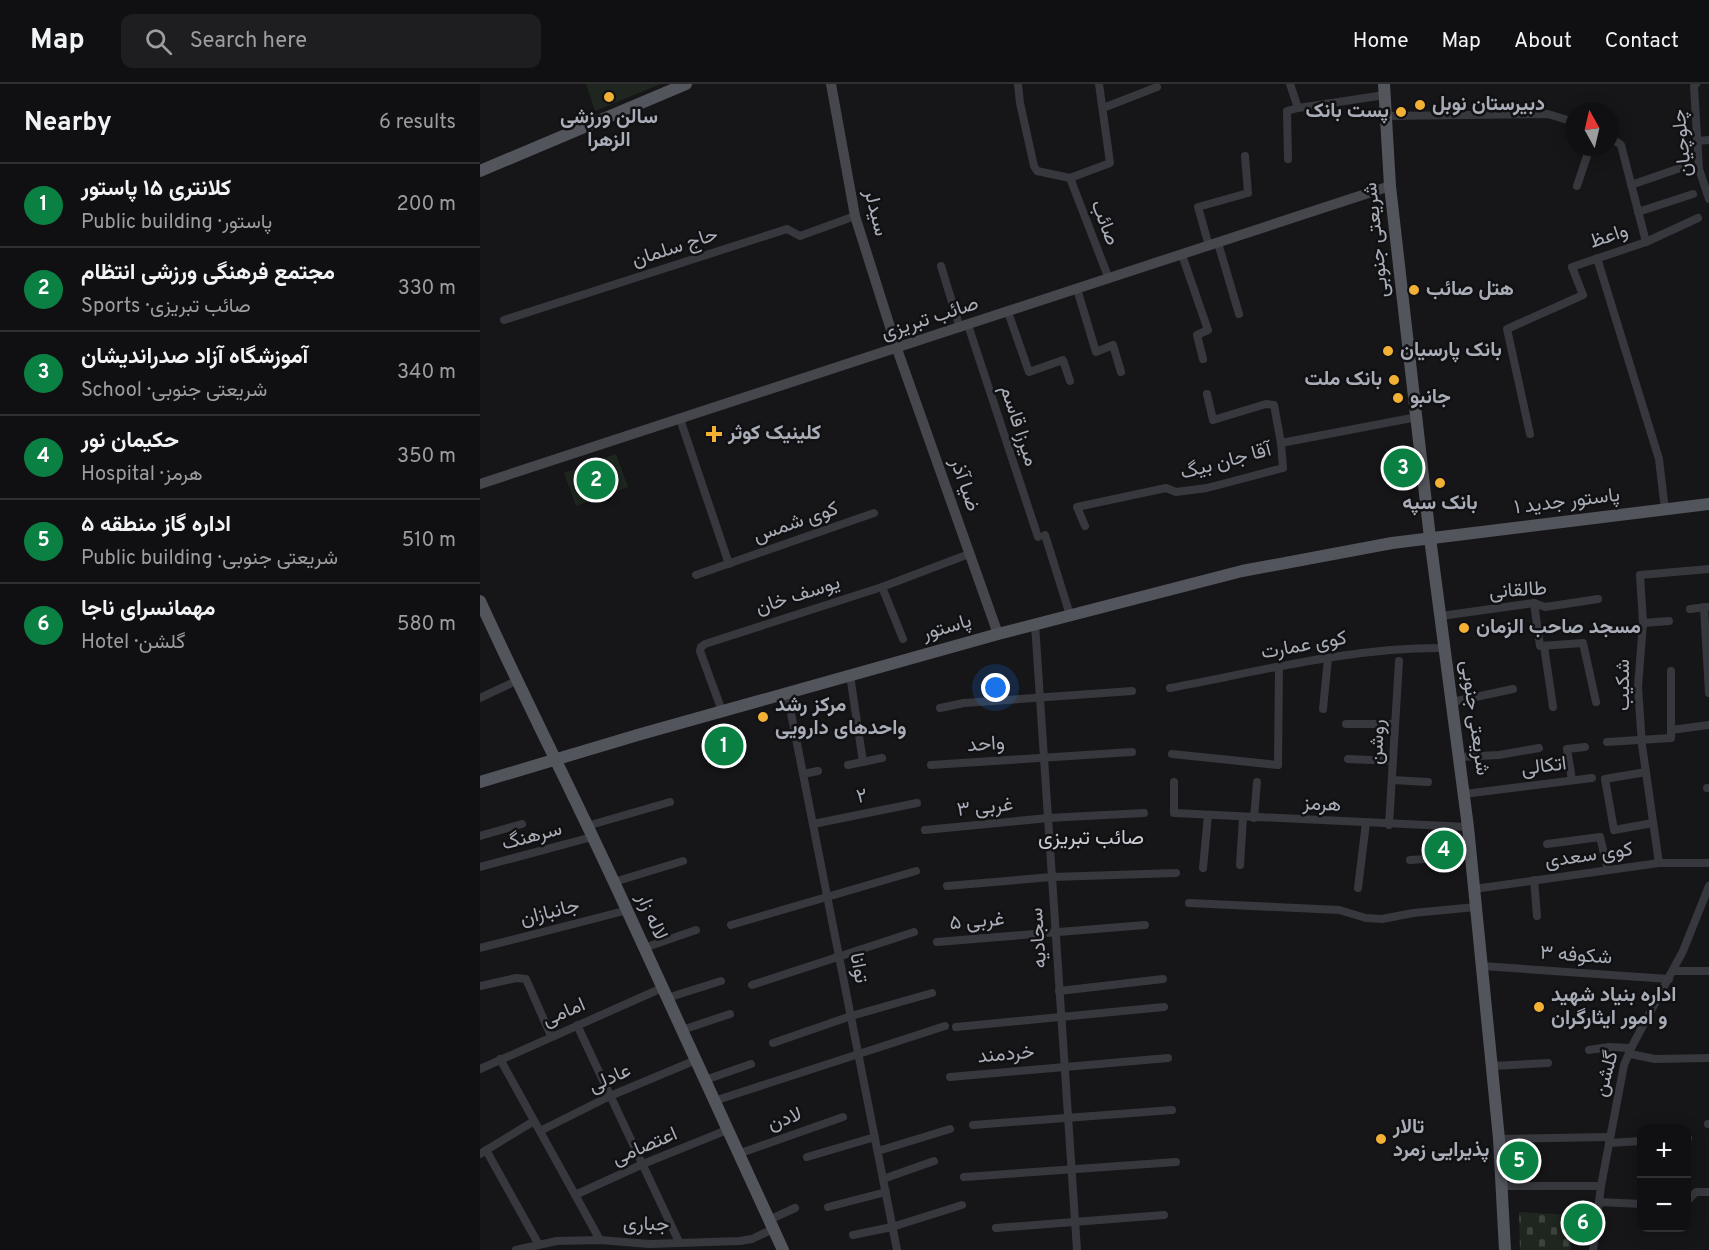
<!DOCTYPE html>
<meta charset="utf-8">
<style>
:root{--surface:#101012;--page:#1e1e20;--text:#f1f3f6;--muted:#9c9d9f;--line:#303032;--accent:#0b8043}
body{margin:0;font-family:Overpass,Vazirmatn,sans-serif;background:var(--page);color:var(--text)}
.controls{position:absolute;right:18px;bottom:18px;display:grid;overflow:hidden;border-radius:12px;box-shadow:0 3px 15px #0003}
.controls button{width:54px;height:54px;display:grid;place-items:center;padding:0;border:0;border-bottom:2px solid var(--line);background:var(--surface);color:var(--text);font:30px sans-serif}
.compass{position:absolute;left:1085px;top:18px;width:54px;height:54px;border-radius:50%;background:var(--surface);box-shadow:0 3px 15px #0003;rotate:352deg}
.you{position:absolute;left:516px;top:604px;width:21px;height:21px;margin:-15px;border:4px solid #fff;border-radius:50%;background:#1a73e8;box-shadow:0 0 0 9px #1a73e833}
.badge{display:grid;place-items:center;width:39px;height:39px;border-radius:50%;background:var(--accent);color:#fff;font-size:20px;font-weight:700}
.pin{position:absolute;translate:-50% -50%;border:3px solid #fff;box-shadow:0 2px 6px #0006}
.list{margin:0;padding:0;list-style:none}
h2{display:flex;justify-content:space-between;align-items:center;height:78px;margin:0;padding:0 24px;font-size:26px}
h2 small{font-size:20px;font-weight:400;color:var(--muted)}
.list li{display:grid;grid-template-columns:39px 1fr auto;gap:18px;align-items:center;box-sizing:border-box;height:84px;padding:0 24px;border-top:2px solid var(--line)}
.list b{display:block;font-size:22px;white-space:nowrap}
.list p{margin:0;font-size:20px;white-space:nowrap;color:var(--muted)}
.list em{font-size:20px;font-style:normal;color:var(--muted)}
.icon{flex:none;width:33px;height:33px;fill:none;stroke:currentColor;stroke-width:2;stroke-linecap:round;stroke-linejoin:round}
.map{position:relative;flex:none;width:1229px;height:1166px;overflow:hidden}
header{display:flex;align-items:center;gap:36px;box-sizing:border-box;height:84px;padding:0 30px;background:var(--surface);border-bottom:2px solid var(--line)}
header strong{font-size:28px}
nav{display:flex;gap:33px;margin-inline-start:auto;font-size:21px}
.search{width:420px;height:54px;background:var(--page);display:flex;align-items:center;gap:15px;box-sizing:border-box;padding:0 21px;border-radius:12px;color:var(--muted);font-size:22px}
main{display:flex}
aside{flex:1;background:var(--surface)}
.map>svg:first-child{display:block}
.cemetery{fill:url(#cemetery-stones)}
.park{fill:#1e261f}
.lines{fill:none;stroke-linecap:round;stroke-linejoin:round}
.street{stroke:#37383d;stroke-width:8}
.secondary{stroke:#45474d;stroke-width:10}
.primary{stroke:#53555c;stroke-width:12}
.poi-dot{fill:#f2b134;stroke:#111113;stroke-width:2}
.labels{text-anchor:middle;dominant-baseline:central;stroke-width:5;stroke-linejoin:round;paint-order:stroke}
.poi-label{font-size:20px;font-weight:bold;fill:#a8adb8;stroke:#111113;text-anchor:start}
.street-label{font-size:20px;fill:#a8adb8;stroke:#111113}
.neighbourhood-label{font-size:21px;fill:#c9ccd4;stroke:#111113}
</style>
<header>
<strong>Map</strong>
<div class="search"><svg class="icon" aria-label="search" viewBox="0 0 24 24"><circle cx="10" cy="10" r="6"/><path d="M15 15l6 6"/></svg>Search here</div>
<nav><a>Home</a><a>Map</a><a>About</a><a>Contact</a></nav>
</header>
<main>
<aside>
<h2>Nearby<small>6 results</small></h2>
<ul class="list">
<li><span class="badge">1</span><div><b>کلانتری ۱۵ پاستور</b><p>Public building · پاستور</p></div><em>200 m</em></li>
<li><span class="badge">2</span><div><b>مجتمع فرهنگی ورزشی انتظام</b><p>Sports · صائب تبریزی</p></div><em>330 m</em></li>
<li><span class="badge">3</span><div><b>آموزشگاه آزاد صدراندیشان</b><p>School · شریعتی جنوبی</p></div><em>340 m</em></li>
<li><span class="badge">4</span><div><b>حکیمان نور</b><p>Hospital · هرمز</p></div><em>350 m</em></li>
<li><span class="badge">5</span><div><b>اداره گاز منطقه ۵</b><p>Public building · شریعتی جنوبی</p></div><em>510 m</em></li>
<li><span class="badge">6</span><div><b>مهمانسرای ناجا</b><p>Hotel · گلشن</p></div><em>580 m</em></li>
</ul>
</aside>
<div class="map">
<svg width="1229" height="1166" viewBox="0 0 1229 1166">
<defs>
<pattern id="cemetery-stones" width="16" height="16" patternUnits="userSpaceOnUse" patternTransform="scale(1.5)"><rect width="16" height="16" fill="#1e261f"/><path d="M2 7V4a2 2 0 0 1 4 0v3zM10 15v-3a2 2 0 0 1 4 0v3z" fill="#3c433d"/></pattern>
</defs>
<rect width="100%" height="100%" fill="#161618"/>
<polygon class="cemetery" points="1039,1128 1092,1131 1091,1166 1040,1166"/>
<g class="park">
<polygon points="106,0 181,0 115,27"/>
<polygon points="136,370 148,403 96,422 84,389"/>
</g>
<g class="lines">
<g class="street">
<polyline points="538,0 540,19 554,82 557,87 590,94"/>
<polyline points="810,0 818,24 905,11"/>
<polyline points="1216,0 1214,2 1219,85 1229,115"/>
<polyline points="623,24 677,3"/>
<polyline points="906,32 1068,30 1094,38"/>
<polyline points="1217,57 1229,56"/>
<polyline points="808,75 807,27 818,24"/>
<polyline points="590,94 630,79 619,0"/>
<polyline points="590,94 629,195"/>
<polyline points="1151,101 1203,83"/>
<polyline points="1097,102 1110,63"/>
<polyline points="1158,128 1213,110"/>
<polyline points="1166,158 1218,134"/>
<polyline points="738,159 759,230"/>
<polyline points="729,162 718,123 768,109 765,72"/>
<polyline points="702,171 728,246 717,251 723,275"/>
<polyline points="1117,174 1179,375 1185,426"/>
<polyline points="461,182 480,244"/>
<polyline points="597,205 616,268 633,261 641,288"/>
<polyline points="528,228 549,288 583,276 590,297"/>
<polyline points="24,236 307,145 320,152 375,132"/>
<polyline points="488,241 558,453"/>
<polyline points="727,310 733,336 786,320 794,321 801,359"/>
<polyline points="200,335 249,480"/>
<polyline points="1050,350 1027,245 1103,211 1092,183 1166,158 1141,61 1130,53"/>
<polyline points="605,442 597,423 686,404 696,408 727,404 803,384 801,359 937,333"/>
<polyline points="565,451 590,531"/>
<polyline points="216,491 394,429"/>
<polyline points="402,503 423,555"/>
<polyline points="1054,519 1060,562 1103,559 1116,618"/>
<polyline points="1224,523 1229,609"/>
<polyline points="1210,525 1227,523"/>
<polyline points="961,532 1054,519 1065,523 1118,515"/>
<polyline points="1163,539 1189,537"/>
<polyline points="555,540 597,1166"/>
<polyline points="1064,562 1073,623"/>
<polyline points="1191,587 1191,646"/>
<polyline points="370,591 383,678"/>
<path d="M690 604C781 587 872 563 965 564"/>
<polyline points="307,609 417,1166"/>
<polyline points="0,614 36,597"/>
<polyline points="972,618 1033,605"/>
<polyline points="460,624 484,619 652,607"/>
<polyline points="843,625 848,574"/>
<polyline points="242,627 220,567 221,563 225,560 402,503 489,470"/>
<polyline points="866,640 915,640"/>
<polyline points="1127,658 1191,654 1191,646 1229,641"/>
<polyline points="692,670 798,681 799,583"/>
<polyline points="979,673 1019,671 1059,664"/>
<polyline points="868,675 913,677"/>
<polyline points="368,681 402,674"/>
<polyline points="451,681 652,668"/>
<polyline points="1166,688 1125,695 1134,746 1173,739"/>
<polyline points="323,690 338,687"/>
<polyline points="912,696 948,698"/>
<polyline points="1092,696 1087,665 1105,663"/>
<polyline points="694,698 694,729 988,743"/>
<polyline points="1227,704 1229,704"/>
<polyline points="984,710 1112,694"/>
<polyline points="774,734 777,698"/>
<polyline points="333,740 437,719"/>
<polyline points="909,741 919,577"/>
<polyline points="107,742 190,718"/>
<polyline points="445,746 568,734 664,729"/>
<polyline points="0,752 42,740"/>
<polyline points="1067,760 1120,753 1128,786"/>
<polyline points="930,776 991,772"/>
<polyline points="1179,779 1162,661 1158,603 1163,539 1160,491 1229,485"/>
<polyline points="760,781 763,733"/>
<polyline points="0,783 112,753"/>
<polyline points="723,784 728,731"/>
<polyline points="1054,796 1057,832"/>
<polyline points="134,798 203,777"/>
<polyline points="467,802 572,793 696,789"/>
<polyline points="878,804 886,739"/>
<polyline points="994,805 1179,779 1229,779"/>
<polyline points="709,819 859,826 886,834 902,835 933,829 996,823"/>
<polyline points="251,841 436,787"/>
<polyline points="457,858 665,841"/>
<polyline points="0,864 148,826"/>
<polyline points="164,864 216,846"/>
<polyline points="1002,882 1189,895"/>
<polyline points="1193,887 1229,887"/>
<polyline points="272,901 434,848"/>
<polyline points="0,902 36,894 46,895 71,952"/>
<polyline points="579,907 683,895"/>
<polyline points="187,914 241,897"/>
<polyline points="97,941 199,1158"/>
<polyline points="476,943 684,923"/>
<polyline points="202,946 250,930"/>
<polyline points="293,959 371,932 452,909"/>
<polyline points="1109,966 1129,963 1151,964"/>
<polyline points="1150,970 1175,975 1229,974"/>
<polyline points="20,975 120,1156"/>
<polyline points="1012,982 1068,979"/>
<polyline points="0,985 182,904"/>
<polyline points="470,993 688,974"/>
<polyline points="225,996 271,980"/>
<polyline points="234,1017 465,942"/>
<polyline points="1228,1040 1229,1040"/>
<polyline points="493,1041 692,1026"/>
<polyline points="60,1047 130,1012 216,976"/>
<polyline points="1206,1054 1208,1054"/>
<polyline points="1019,1055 1130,1053"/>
<polyline points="1129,1059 1162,1057"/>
<polyline points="6,1066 59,1161"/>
<polyline points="398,1067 470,1045"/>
<polyline points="0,1070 54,1037"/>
<polyline points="258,1070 363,1033"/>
<polyline points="327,1073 395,1053"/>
<polyline points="484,1093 696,1078"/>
<polyline points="403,1095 454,1077"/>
<polyline points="1023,1102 1121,1102"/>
<polyline points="95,1111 163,1080 247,1046"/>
<polyline points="1119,1118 1162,1120"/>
<polyline points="1206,1118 1216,1108 1229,1108"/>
<polyline points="348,1123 406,1108"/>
<polyline points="289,1136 315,1124"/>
<polyline points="516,1144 684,1131"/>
<polyline points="373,1151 412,1143 482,1121"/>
<polyline points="36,1166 77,1157 120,1156 169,1160 260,1157 272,1155 293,1145"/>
<polyline points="1113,1166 1121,1102 1144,981 1151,964 1203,867 1229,802"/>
</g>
<g class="secondary">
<polyline points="351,0 375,132 417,265 518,550"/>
<polyline points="0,400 910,102"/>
</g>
<g class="primary">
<polyline points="904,0 910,102 950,454 988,743 1019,1055 1025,1166"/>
<polyline points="0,87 206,0"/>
<path d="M0 517C47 620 99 721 146 824 199 938 250 1052 303 1166"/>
<polyline points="0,698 161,650 518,550 762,487 912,459 1229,420"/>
</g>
</g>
<g class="poi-dot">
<circle cx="129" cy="13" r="6"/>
<circle cx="940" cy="21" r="6"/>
<circle cx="921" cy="28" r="6"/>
<circle cx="934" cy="206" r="6"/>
<circle cx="908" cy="267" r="6"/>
<circle cx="914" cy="296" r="6"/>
<circle cx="918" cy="314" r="6"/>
<path d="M231 341h6v6h6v6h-6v6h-6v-6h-6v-6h6z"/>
<circle cx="960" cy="399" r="6"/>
<circle cx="984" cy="544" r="6"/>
<circle cx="283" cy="633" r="6"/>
<circle cx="1059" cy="923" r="6"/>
<circle cx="901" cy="1055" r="6"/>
</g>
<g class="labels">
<g class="poi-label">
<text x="952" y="21">دبیرستان نوبل</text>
<text x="909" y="28" text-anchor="end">پست بانک</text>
<text x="129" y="34" text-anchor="middle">سالن ورزشی<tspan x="129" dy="23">الزهرا</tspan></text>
<text x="946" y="206">هتل صائب</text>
<text x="920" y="267">بانک پارسیان</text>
<text x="902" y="296" text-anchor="end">بانک ملت</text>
<text x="930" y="314">جانبو</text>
<text x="248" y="350">کلینیک کوثر</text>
<text x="960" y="420" text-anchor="middle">بانک سپه</text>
<text x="996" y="544">مسجد صاحب الزمان</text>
<text x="295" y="622">مرکز رشد<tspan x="295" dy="23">واحدهای دارویی</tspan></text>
<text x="1071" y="912">اداره بنیاد شهید<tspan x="1071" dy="23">و امور ایثارگران</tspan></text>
<text x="913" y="1044">تالار<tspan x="913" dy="23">پذیرایی زمرد</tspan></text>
</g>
<g class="street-label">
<text transform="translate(1203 59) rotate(-96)">چلوچیان</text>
<text transform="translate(395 129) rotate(76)">سیدلر</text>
<text transform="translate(624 139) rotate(69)">صائب</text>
<text transform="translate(1129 153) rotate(-19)">واعظ</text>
<text transform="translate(897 156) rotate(-96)">شریعتی جنوبی</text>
<text transform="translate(195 164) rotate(-18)">حاج سلمان</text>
<text transform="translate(450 235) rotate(-18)">صائب تبریزی</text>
<text transform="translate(538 342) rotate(72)">میرزا قاسم</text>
<text transform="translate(746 378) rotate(-15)">آقا جان بیگ</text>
<text transform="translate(484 401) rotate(71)">ضیا آذر</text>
<text transform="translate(1087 418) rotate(-7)">پاستور جدید ۱</text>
<text transform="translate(316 439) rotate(-19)">کوی شمس</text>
<text transform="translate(1038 507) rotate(-4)">طالقانی</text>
<text transform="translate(318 512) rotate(-18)">یوسف خان</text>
<text transform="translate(467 544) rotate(-16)">پاستور</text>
<text transform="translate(824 562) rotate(-10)">کوی عمارت</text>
<text transform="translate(1144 601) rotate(-90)">شکیب</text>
<text transform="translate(994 634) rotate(82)">شریعتی جنوبی</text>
<text transform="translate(898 658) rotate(-87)">روشن</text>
<text transform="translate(506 661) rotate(-4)">واحد</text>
<text transform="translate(1064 683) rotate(-7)">اتکالی</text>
<text transform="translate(382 713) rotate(-11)">۲</text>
<text transform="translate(842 721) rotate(3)">هرمز</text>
<text transform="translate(505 724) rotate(-6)">۳ غربی</text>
<text transform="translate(52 753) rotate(-15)">سرهنگ</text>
<text transform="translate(1109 772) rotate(-8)">کوی سعدی</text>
<text transform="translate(70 829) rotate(-14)">جانبازان</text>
<text transform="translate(171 833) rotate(66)">لاله زار</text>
<text transform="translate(497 838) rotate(-5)">۵ غربی</text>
<text transform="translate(559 854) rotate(-94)">سجادیه</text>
<text transform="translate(1096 872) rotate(4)">شکوفه ۳</text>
<text transform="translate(378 884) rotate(79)">توانا</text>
<text transform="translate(84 929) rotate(-23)">امامی</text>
<text transform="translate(526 971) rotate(-5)">خردمند</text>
<text transform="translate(1127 990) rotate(-75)">گلشن</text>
<text transform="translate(130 995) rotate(-24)">عادلی</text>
<text transform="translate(305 1036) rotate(-19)">لادن</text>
<text transform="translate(165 1063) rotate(-23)">اعتصامی</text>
<text transform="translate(166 1141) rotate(1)">جباری</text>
</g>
<g class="neighbourhood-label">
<text x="611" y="754">صائب تبریزی</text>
</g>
</g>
</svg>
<div class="controls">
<button>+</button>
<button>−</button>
</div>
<svg class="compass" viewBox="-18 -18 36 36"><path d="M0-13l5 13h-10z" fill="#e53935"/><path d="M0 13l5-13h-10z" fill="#9c9d9f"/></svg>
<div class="you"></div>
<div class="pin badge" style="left:244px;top:662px">1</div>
<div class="pin badge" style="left:116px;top:396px">2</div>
<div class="pin badge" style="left:923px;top:384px">3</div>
<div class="pin badge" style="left:964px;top:766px">4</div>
<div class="pin badge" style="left:1039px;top:1077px">5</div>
<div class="pin badge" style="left:1103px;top:1139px">6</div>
</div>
</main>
